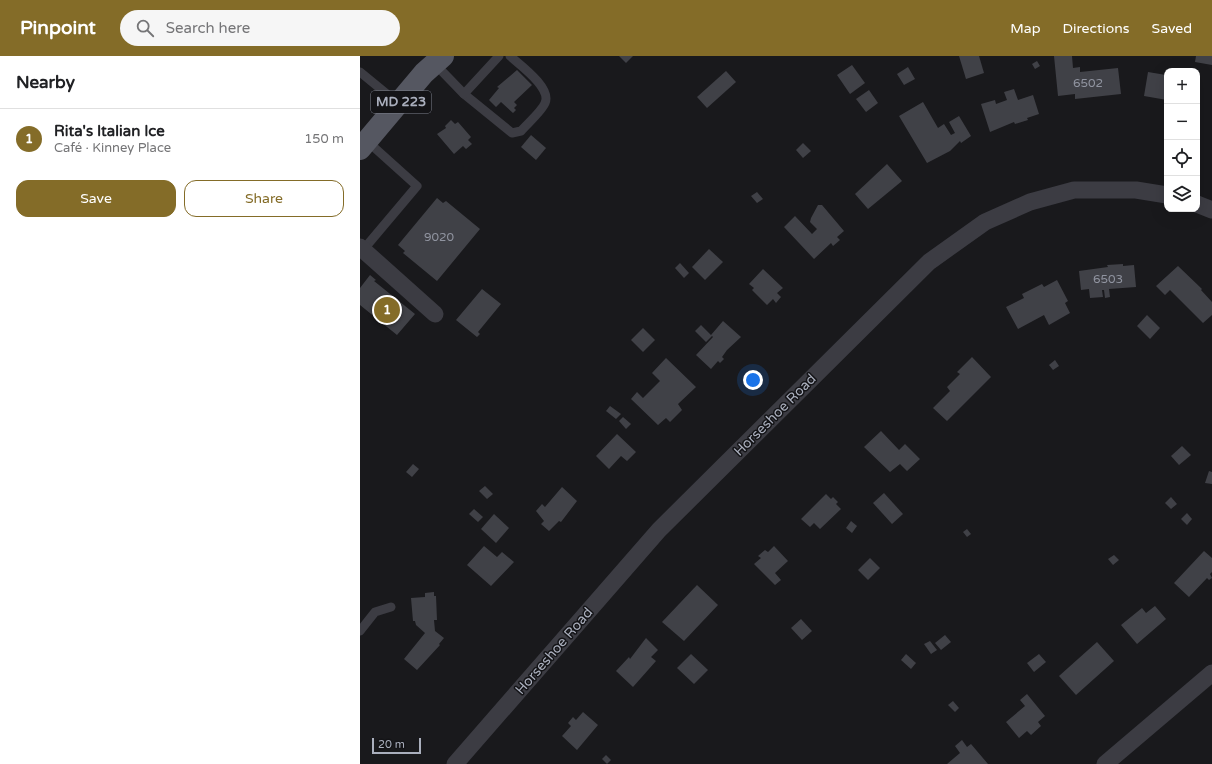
<!DOCTYPE html>
<meta charset="utf-8">
<style>
:root{--surface:#fff;--page:#f6f6f6;--text:#202124;--muted:#757577;--line:#e0e0e0;--accent:#846c28}
body{margin:0;font-family:"Varela Round",sans-serif;background:var(--page);color:var(--text)}
.controls{position:absolute;right:12px;top:12px;display:grid;overflow:hidden;border-radius:8px;box-shadow:0 4px 16px #0002}
.controls button{width:36px;height:36px;display:grid;place-items:center;padding:0;border:0;border-bottom:1px solid var(--line);background:var(--surface);color:var(--text);font:20px sans-serif}
.scale{position:absolute;left:12px;bottom:10px;width:49px;box-sizing:border-box;padding-left:4px;border:2px solid #aaafbd;border-top:0;font-size:11px;line-height:14px;white-space:nowrap;color:#aaafbd;-webkit-text-stroke:3px #141417;paint-order:stroke}
.you{position:absolute;left:393px;top:324px;width:14px;height:14px;margin:-10px;border:3px solid #fff;border-radius:50%;background:#1a73e8;box-shadow:0 0 0 6px #1a73e833}
.badge{display:grid;place-items:center;width:26px;height:26px;border-radius:50%;background:var(--accent);color:#fff;font-size:13px;font-weight:700}
.pin{position:absolute;translate:-50% -50%;border:2px solid #fff;box-shadow:0 1px 4px #0006}
.list{margin:0;padding:0;list-style:none}
h2{display:flex;justify-content:space-between;align-items:center;height:52px;margin:0;padding:0 16px;font-size:17px}
h2 small{font-size:13px;font-weight:400;color:var(--muted)}
.list li{display:grid;grid-template-columns:26px 1fr auto;gap:12px;align-items:center;box-sizing:border-box;height:60px;padding:0 16px;border-top:1px solid var(--line)}
.list b{display:block;font-size:15px;white-space:nowrap}
.list p{margin:0;font-size:13px;white-space:nowrap;color:var(--muted)}
.list em{font-size:13px;font-style:normal;color:var(--muted)}
.actions{display:flex;gap:8px;padding:12px 16px}
.actions a{flex:1;padding:9px 0;border:1px solid var(--accent);border-radius:12px;text-align:center;font-size:14px;color:var(--accent)}
.actions .main{background:var(--accent);color:#fff}
.icon{flex:none;width:22px;height:22px;fill:none;stroke:currentColor;stroke-width:2;stroke-linecap:round;stroke-linejoin:round}
.map{position:relative;flex:none;width:852px;height:708px;overflow:hidden}
header{display:flex;align-items:center;gap:24px;box-sizing:border-box;height:56px;padding:0 20px;background:var(--accent);color:#fff}
header strong{font-size:19px}
nav{display:flex;gap:22px;margin-inline-start:auto;font-size:14px}
.search{width:280px;height:36px;background:var(--page);display:flex;align-items:center;gap:10px;box-sizing:border-box;padding:0 14px;border-radius:22px;color:var(--muted);font-size:15px}
main{display:flex}
aside{flex:1;background:var(--surface)}
.map>svg:first-child{display:block}
.building{fill:#404147}
.lines{fill:none;stroke-linecap:round;stroke-linejoin:round}
.lane{stroke:#3c3c43;stroke-width:9}
.street{stroke:#3c3c43;stroke-width:17}
.primary{stroke:#555761;stroke-width:22}
.labels{text-anchor:middle;dominant-baseline:central;stroke-width:3;stroke-linejoin:round;paint-order:stroke}
.number-label{font-size:12px;fill:#9094a0}
.shield{fill:#141417;stroke:#7d808b;stroke-width:1}
.shield-label{font-size:13px;font-weight:bold;fill:#aaafbd}
.street-label{font-size:14px;fill:#aaafbd;stroke:#141417}
</style>
<header>
<strong>Pinpoint</strong>
<div class="search"><svg class="icon" aria-label="search" viewBox="0 0 24 24"><circle cx="10" cy="10" r="6"/><path d="M15 15l6 6"/></svg>Search here</div>
<nav><a>Map</a><a>Directions</a><a>Saved</a></nav>
</header>
<main>
<aside>
<h2>Nearby<small></small></h2>
<ul class="list">
<li><span class="badge">1</span><div><b>Rita's Italian Ice</b><p>Café · Kinney Place</p></div><em>150 m</em></li>
</ul>
<div class="actions"><a class="main">Save</a><a>Share</a></div>
</aside>
<div class="map">
<svg width="852" height="708" viewBox="0 0 852 708">
<rect width="100%" height="100%" fill="#19191c"/>
<g class="building">
<polygon points="259,0 273,0 266,7"/>
<polygon points="599,0 619,0 624,17 606,23"/>
<polygon points="694,0 712,0 713,12 720,11 720,16 758,12 761,38 715,43 715,38 698,40"/>
<polygon points="836,0 852,0 852,9 835,6"/>
<polygon points="677,5 680,10 675,13 672,8"/>
<polygon points="492,9 505,27 490,38 477,19"/>
<polygon points="548,11 555,23 544,29 537,18"/>
<polygon points="806,13 814,14 807,15 807,44 784,40 788,16 806,19"/>
<polygon points="157,14 172,29 154,46 157,49 154,52 156,54 153,57 141,46 136,51 129,44 139,32 137,31"/>
<polygon points="366,15 376,26 347,52 337,41"/>
<polygon points="654,33 658,44 673,39 679,58 667,62 668,64 655,68 654,66 630,76 621,48 635,44 636,48 647,44 644,36"/>
<polygon points="509,34 518,47 506,56 496,43"/>
<polygon points="563,46 578,72 584,68 591,79 595,77 589,66 599,60 611,80 601,87 600,85 590,95 567,107 539,60"/>
<polygon points="91,64 95,68 98,66 111,81 108,84 112,88 106,93 103,90 94,98 77,78 86,72 85,70"/>
<polygon points="171,79 186,92 176,104 161,91"/>
<polygon points="443,87 451,95 443,102 436,94"/>
<polygon points="527,108 542,125 508,153 495,138"/>
<polygon points="397,136 403,143 397,147 391,140"/>
<polygon points="77,142 83,147 86,145 120,173 77,225 43,197 45,195 38,189"/>
<polygon points="458,149 462,149 484,175 477,181 480,184 473,190 471,187 454,203 424,171 435,160 452,178 457,173 450,166 451,162"/>
<polygon points="349,193 363,206 345,224 332,211"/>
<polygon points="320,207 329,217 324,222 315,212"/>
<polygon points="763,208 763,210 774,209 776,231 749,233 750,241 745,242 744,234 742,234 743,241 730,242 729,233 721,234 719,215 748,211 747,209"/>
<polygon points="818,210 842,233 841,234 852,246 852,259 843,267 810,234 805,239 796,230"/>
<polygon points="403,213 423,232 417,237 421,241 416,247 413,243 407,249 392,234 394,232 389,228"/>
<polygon points="10,219 16,224 14,225 55,258 37,279 0,249 0,232"/>
<polygon points="697,224 708,245 705,247 710,257 689,269 684,259 658,273 646,251 664,242 662,238 682,228 684,231"/>
<polygon points="122,233 141,248 118,276 120,278 117,281 96,264"/>
<polygon points="787,259 800,272 790,283 777,270"/>
<polygon points="363,265 381,281 367,294 362,301 364,303 360,307 358,305 351,313 336,299 353,281 352,280 346,286 335,275 341,269 351,279"/>
<polygon points="283,272 295,284 283,296 271,284"/>
<polygon points="612,301 631,321 587,365 573,352 590,335 587,331 600,318 597,316"/>
<polygon points="306,302 336,331 318,348 322,354 310,366 306,362 298,369 271,343 277,336 283,342 300,325 292,317"/>
<polygon points="695,304 699,310 693,314 689,309"/>
<polygon points="250,350 261,358 256,363 246,355"/>
<polygon points="263,361 271,368 266,373 259,365"/>
<polygon points="521,375 539,394 545,388 560,403 547,415 540,408 530,416 504,391"/>
<polygon points="257,378 276,396 267,405 261,400 249,413 236,400"/>
<polygon points="822,390 831,399 819,409 811,400"/>
<polygon points="53,408 59,413 52,421 46,416"/>
<polygon points="849,415 852,416 852,428 845,427"/>
<polygon points="125,430 133,438 127,443 119,435"/>
<polygon points="202,431 217,445 201,466 199,465 189,475 181,468 184,465 176,455 182,448 185,451"/>
<polygon points="524,437 543,458 532,468 513,447"/>
<polygon points="466,438 471,443 473,441 478,446 476,448 481,453 460,473 454,467 450,471 441,463"/>
<polygon points="811,441 817,448 811,453 805,447"/>
<polygon points="114,453 123,461 118,466 109,458"/>
<polygon points="827,457 832,463 827,469 821,463"/>
<polygon points="134,458 149,472 136,487 121,473"/>
<polygon points="491,465 497,470 492,477 486,472"/>
<polygon points="607,473 611,478 607,481 603,476"/>
<polygon points="124,490 137,501 142,496 154,506 131,530 107,509"/>
<polygon points="414,490 428,505 415,517 421,524 415,529 394,508 401,502 398,500 405,494 408,496"/>
<polygon points="844,495 852,502 852,516 850,518 852,522 849,524 847,522 829,541 814,527"/>
<polygon points="754,499 759,504 753,509 748,503"/>
<polygon points="510,502 520,512 508,524 498,514"/>
<polygon points="337,529 358,549 324,585 302,566"/>
<polygon points="74,536 74,540 76,540 77,564 74,564 75,575 84,582 79,588 80,589 57,614 44,603 65,577 56,569 55,565 53,565 51,542 65,541 65,537"/>
<polygon points="795,550 806,563 777,588 761,569 782,552 786,557"/>
<polygon points="441,563 452,575 442,584 431,572"/>
<polygon points="585,579 591,586 581,594 575,587"/>
<polygon points="286,582 298,594 291,601 296,605 273,631 256,615 269,601 270,603"/>
<polygon points="570,585 577,594 571,598 564,588"/>
<polygon points="737,586 754,605 716,639 699,620"/>
<polygon points="331,598 348,614 334,628 317,612"/>
<polygon points="546,598 556,607 551,613 541,604"/>
<polygon points="679,598 686,606 674,616 667,607"/>
<polygon points="667,638 685,660 678,666 681,670 671,679 667,675 659,682 646,666 665,650 660,644"/>
<polygon points="593,645 599,652 595,656 588,649"/>
<polygon points="223,656 238,669 217,694 202,680 211,670 208,667 213,661 216,664"/>
<polygon points="602,684 607,691 611,688 628,708 587,708 600,697 595,690"/>
<polygon points="246,699 251,704 247,708 242,703"/>
</g>
<g class="lines">
<g class="lane">
<path d="M75 8 104 38 152 77 161 75C167 68 182 55 185 47 192 32 160 9 150 0"/>
<polyline points="0,16 39,48"/>
<polyline points="104,38 139,0"/>
<polyline points="3,194 57,130 7,85"/>
<polyline points="0,575 15,556 31,551"/>
</g>
<g class="street">
<polyline points="837,148 852,154"/>
<polyline points="0,191 75,258"/>
<polyline points="95,708 299,474 569,206 625,166 670,146 714,134 776,134 807,139"/>
<polyline points="745,708 852,617"/>
</g>
<polyline class="primary" points="0,93 64,17 83,0"/>
</g>
<g class="labels">
<g class="number-label">
<text x="728" y="27">6502</text>
<text x="79" y="181">9020</text>
<text x="748" y="223">6503</text>
</g>
<rect class="shield" x="11" y="35" width="60" height="22" rx="3"/>
<g class="shield-label">
<text x="41" y="46">MD 223</text>
</g>
<g class="street-label">
<text transform="translate(415 359) rotate(-45)">Horseshoe Road</text>
<text transform="translate(194 595) rotate(-49)">Horseshoe Road</text>
</g>
</g>
</svg>
<div class="controls">
<button>+</button>
<button>−</button>
<button><svg class="icon" aria-label="locate" viewBox="0 0 24 24"><circle cx="12" cy="12" r="6"/><path d="M12 2v4M12 18v4M2 12h4M18 12h4"/></svg></button>
<button><svg class="icon" aria-label="layers" viewBox="0 0 24 24"><path d="M12 4l9 5-9 5-9-5zM3 14l9 5 9-5"/></svg></button>
</div>
<div class="scale">20 m</div>
<div class="you"></div>
<div class="pin badge" style="left:27px;top:254px">1</div>
</div>
</main>
